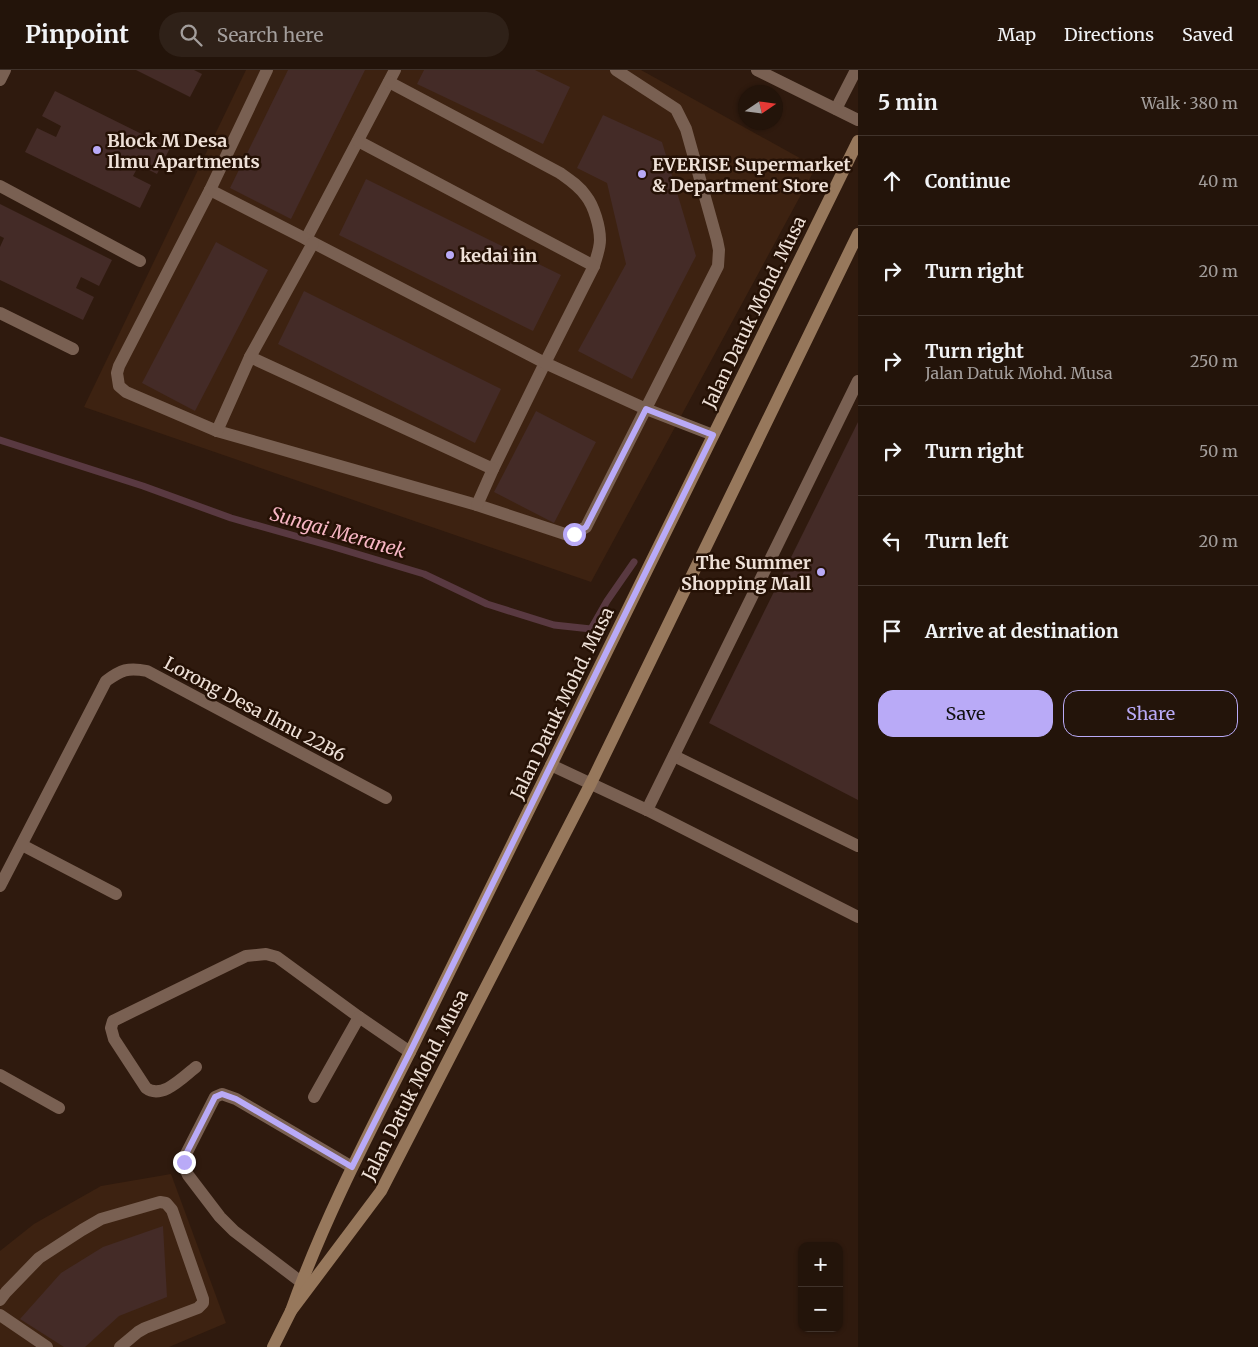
<!DOCTYPE html>
<meta charset="utf-8">
<style>
:root{--surface:#23140a;--page:#2f2118;--text:#f1f3f6;--muted:#a39e9c;--line:#40332b;--accent:#b9aaf7}
body{margin:0;font-family:Merriweather,serif;background:var(--page);color:var(--text)}
.controls{position:absolute;right:15px;bottom:15px;display:grid;overflow:hidden;border-radius:10px;box-shadow:0 1px 4px #0004}
.controls button{width:45px;height:45px;display:grid;place-items:center;padding:0;border:0;border-bottom:1px solid var(--line);background:var(--surface);color:var(--text);font:25px sans-serif}
.compass{position:absolute;left:738px;top:15px;width:45px;height:45px;border-radius:50%;background:var(--surface);box-shadow:0 1px 4px #0004;rotate:77deg}
.stop{position:absolute;width:15px;height:15px;margin:-11px;border:4px solid #b9aaf7;border-radius:50%;background:#fff}
.stop.end{background:#b9aaf7;border-color:#fff;box-shadow:0 1px 5px #0008}
.list{margin:0;padding:0;list-style:none}
h2{display:flex;justify-content:space-between;align-items:center;height:65px;margin:0;padding:0 20px;font-size:21px}
h2 small{font-size:16px;font-weight:400;color:var(--muted)}
.list li{display:grid;grid-template-columns:32px 1fr auto;gap:15px;align-items:center;box-sizing:border-box;height:90px;padding:0 20px;border-top:1px solid var(--line)}
.list b{display:block;font-size:19px;white-space:nowrap}
.list p{margin:0;font-size:16px;white-space:nowrap;color:var(--muted)}
.list em{font-size:16px;font-style:normal;color:var(--muted)}
.actions{display:flex;gap:10px;padding:15px 20px}
.actions a{flex:1;padding:11px 0;border:1px solid var(--accent);border-radius:15px;text-align:center;font-size:18px;color:var(--accent)}
.actions .main{background:var(--accent);color:#111}
.icon{flex:none;width:28px;height:28px;fill:none;stroke:currentColor;stroke-width:2;stroke-linecap:round;stroke-linejoin:round}
.map{position:relative;flex:none;width:858px;height:1277px;overflow:hidden}
header{display:flex;align-items:center;gap:30px;box-sizing:border-box;height:70px;padding:0 25px;background:var(--surface);border-bottom:1px solid var(--line)}
header strong{font-size:24px}
nav{display:flex;gap:28px;margin-inline-start:auto;font-size:18px}
.search{width:350px;height:45px;background:var(--page);display:flex;align-items:center;gap:12px;box-sizing:border-box;padding:0 18px;border-radius:28px;color:var(--muted);font-size:19px}
main{display:flex}
aside{flex:1;background:var(--surface)}
.map>svg:first-child{display:block}
.built{fill:#3d2211}
.lines{fill:none;stroke-linecap:round;stroke-linejoin:round}
.stream{stroke:#593941;stroke-width:7}
.building{fill:#442b27}
.service{stroke:#796052;stroke-width:12}
.minor{stroke:#796052;stroke-width:12}
.tertiary{stroke:#796052;stroke-width:12}
.secondary{stroke:#97785c;stroke-width:12}
.route{stroke:#b9aaf7;stroke-width:6}
.poi-dot{fill:#b9aaf7;stroke:#251105;stroke-width:2}
.labels{text-anchor:middle;dominant-baseline:central;stroke-width:5;stroke-linejoin:round;paint-order:stroke}
.poi-label{font-size:18px;font-weight:bold;fill:#eee0d7;stroke:#251105;text-anchor:start}
.street-label{font-size:18px;fill:#eee0d7;stroke:#251105}
.water-label{font-size:19px;font-style:italic;fill:#f7b6c4;stroke:#251105}
</style>
<header>
<strong>Pinpoint</strong>
<div class="search"><svg class="icon" aria-label="search" viewBox="0 0 24 24"><circle cx="10" cy="10" r="6"/><path d="M15 15l6 6"/></svg>Search here</div>
<nav><a>Map</a><a>Directions</a><a>Saved</a></nav>
</header>
<main>
<div class="map">
<svg width="858" height="1277" viewBox="0 0 858 1277">
<rect width="100%" height="100%" fill="#2f1a0e"/>
<g class="built">
<polygon points="246,0 641,0 816,97 591,512 84,337"/>
<polygon points="171,1104 226,1253 169,1277 0,1277 0,1181 34,1154 101,1116"/>
</g>
<g class="lines">
<polyline class="stream" points="0,370 143,416 231,448 334,477 424,504 487,534 554,555 591,559 607,531 634,492"/>
</g>
<g class="building">
<polygon points="136,0 194,0 202,4 190,27"/>
<polygon points="288,0 365,0 291,149 230,118"/>
<polygon points="424,0 535,0 570,17 543,74 417,14"/>
<polygon points="55,21 170,78 157,104 139,95 133,106 151,115 140,138 25,82 37,58 56,67 61,56 42,46"/>
<polygon points="603,45 662,72 696,186 632,309 578,281 626,194 607,113 577,98"/>
<polygon points="366,109 561,205 533,261 339,165"/>
<polygon points="0,134 112,190 99,216 81,207 76,218 94,227 83,250 0,210 0,177 4,168 0,166"/>
<polygon points="216,172 268,200 195,341 142,313"/>
<polygon points="304,221 501,319 475,373 278,274"/>
<polygon points="536,341 596,372 554,453 494,422"/>
<polygon points="858,352 858,730 709,653"/>
<polygon points="163,1156 167,1227 119,1246 85,1277 64,1277 20,1249 61,1203 103,1177"/>
</g>
<g class="lines">
<g class="service">
<polyline points="267,0 210,120 119,296 117,303 119,316 126,322 217,361 477,435 568,465 574,464 586,457 718,196 719,180 717,170 686,59 676,39 616,0"/>
<polyline points="395,0 306,169 545,293 493,399 477,435"/>
<path d="M389 12 560 103C570 110 579 116 586 126 594 136 600 157 600 170 600 179 596 188 594 196L545 293 646 339 713 365"/>
<polyline points="358,71 594,196"/>
<polyline points="210,120 306,169"/>
<polyline points="250,287 493,399"/>
<polyline points="217,361 250,287 313,173"/>
<polyline points="674,686 858,776"/>
<polyline points="551,695 647,740 858,847"/>
<polyline points="647,740 858,311"/>
<path d="M196 997C183 1007 162 1030 146 1018L114 969 111 958 113 951 246 886 266 884 277 887 359 947 410 982"/>
<polyline points="314,1027 359,947"/>
<polyline points="301,1212 234,1161 220,1147 188,1105 184,1096 185,1086 215,1027 222,1024 236,1029 352,1097"/>
<polyline points="0,1230 6,1222 39,1188 82,1160 101,1149 160,1132 166,1133 172,1140 203,1229 203,1233 198,1238 145,1258 138,1262 120,1277"/>
<polyline points="0,1245 47,1277"/>
</g>
<g class="minor">
<polyline points="0,10 5,0"/>
<polyline points="836,39 856,0"/>
<polyline points="0,116 140,191"/>
<polyline points="0,243 73,279"/>
<polyline points="22,775 116,824"/>
<path d="M0 816 106 611C121 600 128 597 147 601L386 728"/>
<polyline points="0,1005 59,1038"/>
</g>
<polyline class="tertiary" points="757,0 858,50"/>
<g class="secondary">
<path d="M291 1241C323 1151 367 1067 410 982L858 71"/>
<polyline points="273,1277 291,1241 381,1121 591,713 858,164"/>
</g>
</g>
<g class="lines">
<polyline class="route" points="184,1092 185,1086 215,1027 222,1024 236,1029 352,1097 410,982 713,365 646,339 586,457 574,464"/>
</g>
<g class="poi-dot">
<circle cx="97" cy="80" r="5"/>
<circle cx="642" cy="104" r="5"/>
<circle cx="450" cy="185" r="5"/>
<circle cx="821" cy="502" r="5"/>
</g>
<g class="labels">
<g class="poi-label">
<text x="107" y="70">Block M Desa<tspan x="107" dy="21">Ilmu Apartments</tspan></text>
<text x="652" y="94">EVERISE Supermarket<tspan x="652" dy="21">&amp; Department Store</tspan></text>
<text x="460" y="185">kedai iin</text>
<text x="811" y="492" text-anchor="end">The Summer<tspan x="811" dy="21">Shopping Mall</tspan></text>
</g>
<g class="street-label">
<text transform="translate(754 242) rotate(-64)">Jalan Datuk Mohd. Musa</text>
<text transform="translate(562 633) rotate(-64)">Jalan Datuk Mohd. Musa</text>
<text transform="translate(255 639) rotate(28)">Lorong Desa Ilmu 22B6</text>
<text transform="translate(415 1015) rotate(-63)">Jalan Datuk Mohd. Musa</text>
</g>
<g class="water-label">
<text transform="translate(338 462) rotate(16)">Sungai Meranek</text>
</g>
</g>
</svg>
<div class="controls">
<button>+</button>
<button>−</button>
</div>
<svg class="compass" viewBox="-18 -18 36 36"><path d="M0-13l5 13h-10z" fill="#e53935"/><path d="M0 13l5-13h-10z" fill="#a39e9c"/></svg>
<div class="stop" style="left:574px;top:464px"></div>
<div class="stop end" style="left:184px;top:1092px"></div>
</div>
<aside>
<h2>5 min<small>Walk · 380 m</small></h2>
<ul class="list">
<li><svg class="icon" aria-label="ahead" viewBox="0 0 24 24"><path d="M12 20V5M6 11l6-6 6 6"/></svg><div><b>Continue</b></div><em>40 m</em></li>
<li><svg class="icon" aria-label="right" viewBox="0 0 24 24"><path d="M7 20v-9h11M14 6l5 5-5 5"/></svg><div><b>Turn right</b></div><em>20 m</em></li>
<li><svg class="icon" aria-label="right" viewBox="0 0 24 24"><path d="M7 20v-9h11M14 6l5 5-5 5"/></svg><div><b>Turn right</b><p>Jalan Datuk Mohd. Musa</p></div><em>250 m</em></li>
<li><svg class="icon" aria-label="right" viewBox="0 0 24 24"><path d="M7 20v-9h11M14 6l5 5-5 5"/></svg><div><b>Turn right</b></div><em>50 m</em></li>
<li><svg class="icon" aria-label="left" viewBox="0 0 24 24"><path d="M17 20v-9H6M10 6l-5 5 5 5"/></svg><div><b>Turn left</b></div><em>20 m</em></li>
<li><svg class="icon" aria-label="arrive" viewBox="0 0 24 24"><path d="M6 21V4h12l-3 4 3 4H6"/></svg><div><b>Arrive at destination</b></div></li>
</ul>
<div class="actions"><a class="main">Save</a><a>Share</a></div>
</aside>
</main>
